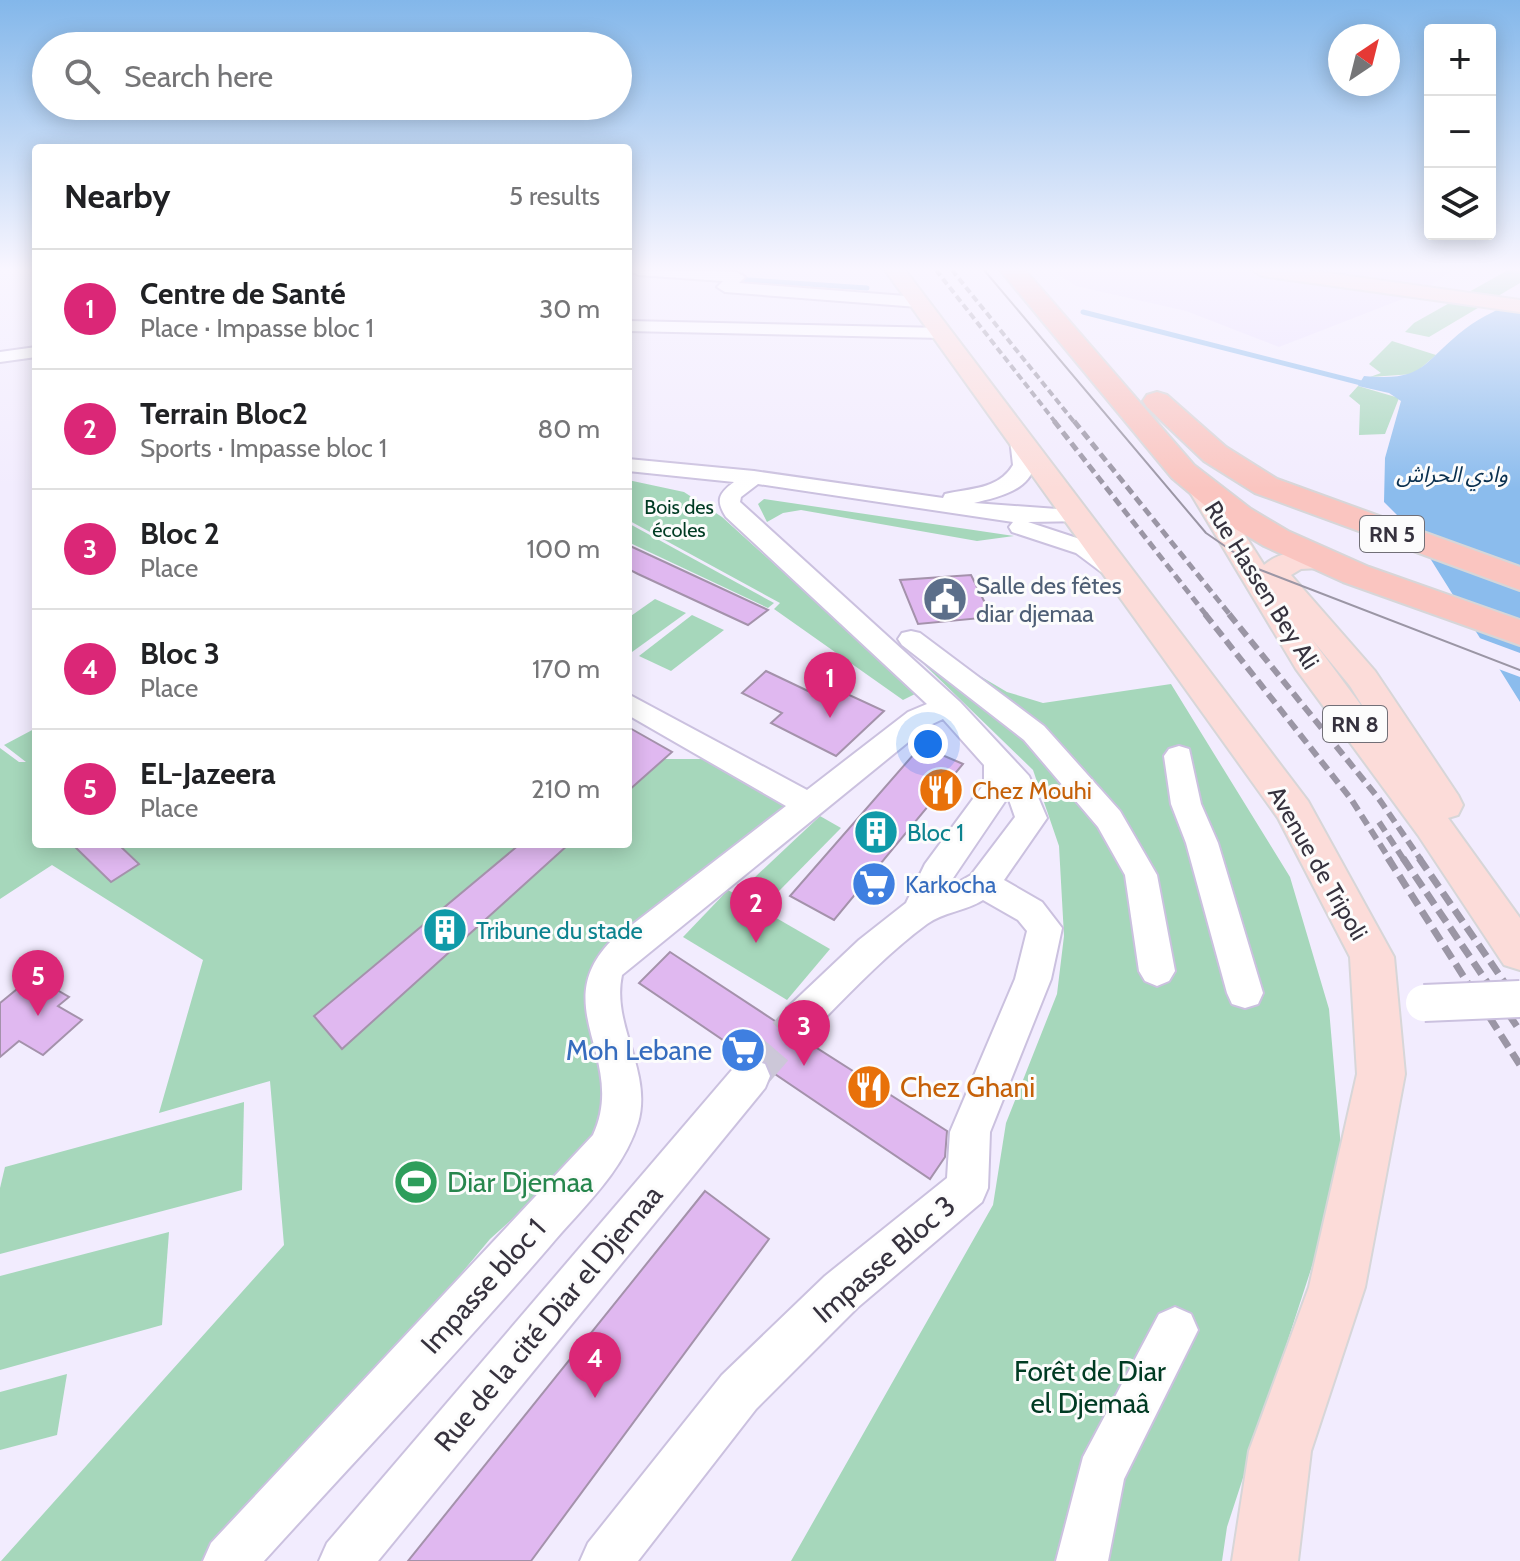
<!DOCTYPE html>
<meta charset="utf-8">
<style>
:root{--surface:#fff;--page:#f6f6f6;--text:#202124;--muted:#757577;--line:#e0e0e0;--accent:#db2777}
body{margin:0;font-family:Cabin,"Noto Sans Arabic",sans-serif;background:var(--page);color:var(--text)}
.controls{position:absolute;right:24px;top:24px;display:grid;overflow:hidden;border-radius:8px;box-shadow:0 4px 20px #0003}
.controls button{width:72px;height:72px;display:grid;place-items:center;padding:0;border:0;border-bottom:2px solid var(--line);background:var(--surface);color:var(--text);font:40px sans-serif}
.compass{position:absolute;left:1328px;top:24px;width:72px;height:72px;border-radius:50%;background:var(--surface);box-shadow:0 4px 20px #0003;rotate:35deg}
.you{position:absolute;left:928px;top:744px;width:28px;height:28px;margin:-20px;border:6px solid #fff;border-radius:50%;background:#1a73e8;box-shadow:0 0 0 12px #1a73e833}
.badge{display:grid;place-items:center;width:52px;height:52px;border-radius:50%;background:var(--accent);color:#fff;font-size:26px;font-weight:700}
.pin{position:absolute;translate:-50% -66px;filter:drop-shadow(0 2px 4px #0008)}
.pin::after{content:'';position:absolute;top:42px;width:28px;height:24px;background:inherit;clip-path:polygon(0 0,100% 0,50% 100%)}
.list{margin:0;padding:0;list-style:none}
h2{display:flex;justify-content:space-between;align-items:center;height:104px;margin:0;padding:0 32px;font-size:34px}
h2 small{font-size:26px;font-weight:400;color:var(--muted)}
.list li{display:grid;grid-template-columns:52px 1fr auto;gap:24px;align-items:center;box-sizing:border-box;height:120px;padding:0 32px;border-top:2px solid var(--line)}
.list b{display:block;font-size:30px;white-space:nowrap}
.list p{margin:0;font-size:26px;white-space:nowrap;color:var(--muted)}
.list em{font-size:26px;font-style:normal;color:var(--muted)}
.icon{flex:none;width:44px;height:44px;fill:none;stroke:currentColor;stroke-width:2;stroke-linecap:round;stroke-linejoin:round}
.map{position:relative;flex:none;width:1520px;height:1561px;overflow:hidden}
.search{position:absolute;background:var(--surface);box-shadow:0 4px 20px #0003;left:32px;top:32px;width:600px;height:88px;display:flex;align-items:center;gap:20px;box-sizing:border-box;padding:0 28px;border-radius:44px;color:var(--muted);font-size:30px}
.panel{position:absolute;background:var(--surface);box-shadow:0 4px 20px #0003;left:32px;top:144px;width:600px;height:704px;border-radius:8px}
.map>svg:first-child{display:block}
.built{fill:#eae0fe}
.green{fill:#a6d7bb}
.water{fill:#8bbced}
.pier{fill:#f2ecfe}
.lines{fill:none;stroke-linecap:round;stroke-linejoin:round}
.stream{stroke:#8bbced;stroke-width:5}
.building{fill:#e0b8f0;stroke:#a492ab;stroke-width:2}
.minor-tunnel{stroke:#ccc7d8;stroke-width:36;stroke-dasharray:36 18;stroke-linecap:butt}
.minor-casing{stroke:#cbc1df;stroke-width:4}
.major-casing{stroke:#d7d6d8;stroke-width:4}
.highway-casing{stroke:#d7d6d8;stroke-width:4}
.minor{fill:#fff;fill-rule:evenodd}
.major{fill:#fcdcd9;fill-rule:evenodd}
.highway{fill:#fac5c0;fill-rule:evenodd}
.tram{stroke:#9b96a5;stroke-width:2}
.rail-far3{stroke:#9b96a5;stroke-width:4;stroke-dasharray:7 4;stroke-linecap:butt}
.rail-far2{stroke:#9b96a5;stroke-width:5;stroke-dasharray:9 5;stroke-linecap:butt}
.rail-far1{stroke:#9b96a5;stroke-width:6;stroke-dasharray:11 6;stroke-linecap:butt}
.rail{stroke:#9b96a5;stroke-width:7;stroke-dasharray:14 7;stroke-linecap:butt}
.minor-bridge-casing{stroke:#cbc1df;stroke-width:40;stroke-linecap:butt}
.minor-bridge{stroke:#fff;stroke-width:36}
.labels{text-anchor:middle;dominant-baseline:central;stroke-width:6;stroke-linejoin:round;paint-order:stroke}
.far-park-label{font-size:20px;fill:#003b23;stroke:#fcfcfc}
.far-water-label{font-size:22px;font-style:italic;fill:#0a304f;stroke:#fcfcfc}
.shield{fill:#fcfcfc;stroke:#716f77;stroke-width:2}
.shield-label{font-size:22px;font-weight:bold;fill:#36323e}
.service-label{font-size:24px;fill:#4e5e75;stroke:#fcfcfc;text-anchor:start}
.street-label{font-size:24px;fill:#36323e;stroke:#fcfcfc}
.food-label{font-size:24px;fill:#c56008;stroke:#fcfcfc;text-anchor:start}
.culture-label{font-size:24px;fill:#0d838f;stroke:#fcfcfc;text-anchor:start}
.shop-label{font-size:24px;fill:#366cbe;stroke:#fcfcfc;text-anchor:start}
.near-shop-label{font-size:28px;fill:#366cbe;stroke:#fcfcfc;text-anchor:end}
.near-food-label{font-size:28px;fill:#c56008;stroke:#fcfcfc;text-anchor:start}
.near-leisure-label{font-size:28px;fill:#27864d;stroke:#fcfcfc;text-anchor:start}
.near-street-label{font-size:28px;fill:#36323e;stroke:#fcfcfc}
.near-park-label{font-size:28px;fill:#003b23;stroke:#fcfcfc}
</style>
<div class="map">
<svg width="1520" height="1561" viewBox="0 0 1520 1561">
<rect width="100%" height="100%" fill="#f2ecfe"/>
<polygon class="built" points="1052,270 1454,270 1418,293 1279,347 1186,311 1076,286"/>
<g class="green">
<polygon points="1508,270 1520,270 1520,283 1429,337 1405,332 1414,323"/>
<polygon points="1392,341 1436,355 1414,374 1370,377 1381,373 1369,364"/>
<polygon points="1358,386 1399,398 1385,434 1359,435 1360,405 1349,396"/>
<polygon points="628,480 684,492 722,517 917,693 903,700 774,609 780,603 628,520"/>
<polygon points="764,499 1014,536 977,541 801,510 783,513 767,522 758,504"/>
<polygon points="628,523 774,603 768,608 628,542"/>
<polygon points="655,599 686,613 632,652 628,651 628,618"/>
<polygon points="692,615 724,630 671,671 639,656"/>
<polygon points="925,637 948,657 1007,692 1043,703 1171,684 1290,877 1329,1009 1343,1171 1227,1527 1222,1561 791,1561 993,1205 1006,1123 1057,994 1064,936 1059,846 1033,770 900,641"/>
<polygon points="36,728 36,844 628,844 628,759 703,759 796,810 600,971 617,1124 490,1239 221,1561 1,1561 284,1245 270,1081 159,1113 203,960 52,865 0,899 0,748 19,762 26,762 4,745"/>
<polygon points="820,816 841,828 778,892 754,878"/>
<polygon points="728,890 830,949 787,1000 683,937"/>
<polygon points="244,1102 242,1190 0,1254 0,1188 5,1167"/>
<polygon points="169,1232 162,1325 0,1370 0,1276"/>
<polygon points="67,1374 57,1435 0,1450 0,1392"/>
</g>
<path class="water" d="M1520 298V702L1413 531 1384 502 1385 458 1401 401 1389 393 1358 386 1364 376C1426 382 1422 362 1465 329 1482 316 1502 308 1520 298Z"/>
<polygon class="pier" points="1474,636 1520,653 1520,677 1493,667"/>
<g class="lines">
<g class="stream">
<polyline points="733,279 867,288"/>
<polyline points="1083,312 1369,385"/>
</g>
</g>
<g class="building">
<polygon points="628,545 669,564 768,610 748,625 638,574 628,569"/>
<polygon points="971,575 992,617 918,624 900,580"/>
<polygon points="766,671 808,691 819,681 884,711 836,756 771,723 782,713 742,693"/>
<polygon points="628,727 672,752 628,791"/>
<polygon points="921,746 963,764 834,920 790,896"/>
<polygon points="72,844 118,844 139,864 111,882"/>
<polygon points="520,844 569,844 342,1049 314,1016"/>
<polygon points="670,952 781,1025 786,1033 801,1038 947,1131 945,1157 930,1179 772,1072 766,1061 748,1057 639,983"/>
<polygon points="33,976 69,997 58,1006 82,1020 43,1055 19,1041 0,1057 0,1003"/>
<polygon points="705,1191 769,1239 531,1561 408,1561"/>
</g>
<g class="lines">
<polyline class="minor-tunnel" points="751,1076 800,1019"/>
<g class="minor-casing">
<g id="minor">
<polygon points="630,270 737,272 745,277 739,283 918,297 926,302 918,307 725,292 717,287 723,281 638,275"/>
<polygon points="628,321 942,328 951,333 942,338 628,331"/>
<polygon points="36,347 36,357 0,362 0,352"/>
<path d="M1020 433 1030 439C1031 446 1036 458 1034 466 1029 491 995 498 974 503L1085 511 1088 516 1085 521 1028 522 1092 543 1126 567 1129 572 1126 577H1108L1076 553 1012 532 1009 527 1013 522 758 484 741 497 740 502 960 702 1029 776 1047 818 1004 880 1042 902 1062 928 1051 979 990 1132 988 1188 982 1202 857 1308 756 1409 638 1561H580L588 1543 722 1375 825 1276 947 1178 950 1132 1015 979 1027 931 1018 920 983 900C966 911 943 912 927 924 885 955 849 994 813 1030L800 1035 787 1030 782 1019 787 1008 859 940 906 903 925 864 984 784V765L943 719 928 726 622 975C611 1026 653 1071 638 1123 623 1172 582 1208 550 1246 458 1353 359 1456 264 1561H203L211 1543 593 1135C628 1059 547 1007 611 941L786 806 628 715V694L807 790 908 712 927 704 726 517C715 500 719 493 734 482L628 471V459L754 471 943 498 945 494C970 488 998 490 1013 465L1010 439ZM1008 797 1015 817 971 875 945 890Z"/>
<polygon points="911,631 920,633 1044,726 1120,811 1157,875 1175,971 1169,981 1157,986 1145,981 1139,971 1125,875 1098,827 1024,740 902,645 898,639 902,633"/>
<polygon points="1179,746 1189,749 1201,804 1218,843 1263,993 1258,1004 1245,1008 1232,1004 1227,993 1186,843 1171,804 1164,756 1169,749"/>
<polygon points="751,1059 765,1064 770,1076 765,1088 378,1561 319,1561 327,1543 737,1064"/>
<polygon points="1175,1307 1191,1314 1198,1330 1124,1479 1108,1561 1056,1561 1083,1457 1159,1314"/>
</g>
</g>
<g class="major-casing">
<g id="major">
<polygon points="885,270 905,270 1308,801 1394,957 1405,1074 1365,1287 1311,1451 1298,1561 1232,1561 1249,1451 1309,1287 1357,1074 1350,957 1278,818"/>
<polygon points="1252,270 1306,270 1520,300 1520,312 1262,276"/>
<path d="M1202 481 1212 483 1264 565C1283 548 1315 549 1339 555L1343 561 1339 567 1301 569 1291 575 1375 671 1458 795 1463 805 1458 815 1448 818 1520 918V970L1504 965 1418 835 1296 669 1188 489 1192 483ZM1311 638 1350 686 1369 716Z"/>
</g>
</g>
<g class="highway-casing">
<g id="highway">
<polygon points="1000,270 1025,270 1194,465 1251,509 1288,531 1369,567 1520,620 1520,645 1343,582 1264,546 1227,524 1172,478"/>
<polygon points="1157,392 1167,395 1226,447 1277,479 1520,567 1520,590 1255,493 1204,461 1147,407 1143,401 1147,395"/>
</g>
</g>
<use href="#minor" class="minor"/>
<use href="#major" class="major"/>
<use href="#highway" class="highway"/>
<polyline class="tram" points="984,270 1206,533 1258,569 1520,670"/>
<g class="rail-far3">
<polyline points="936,270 1056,423"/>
<polyline points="952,270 1075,423"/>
</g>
<g class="rail-far2">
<polyline points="1054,421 1207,616"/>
<polyline points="1074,421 1231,616"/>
</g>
<g class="rail-far1">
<polyline points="1205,614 1351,799 1390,860"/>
<polyline points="1229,614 1379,799 1421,860"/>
<polyline points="1379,822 1404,860"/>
</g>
<g class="rail">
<polyline points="1388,858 1520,1065"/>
<polyline points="1403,858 1520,1031"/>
<polyline points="1419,858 1520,1005"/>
</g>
<g class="minor-bridge-casing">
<polyline id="minor-bridge" points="1424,1003 1520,999"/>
</g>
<use href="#minor-bridge" class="minor-bridge"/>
</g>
<linearGradient id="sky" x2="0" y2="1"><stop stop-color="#83b7ea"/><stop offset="0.55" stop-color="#f9f6ff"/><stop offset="1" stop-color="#f9f6ff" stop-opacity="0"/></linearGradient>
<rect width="1520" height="489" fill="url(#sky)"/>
<defs>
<g id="civic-disc" transform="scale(2.3)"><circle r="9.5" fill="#5c6f8a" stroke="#fcfcfc"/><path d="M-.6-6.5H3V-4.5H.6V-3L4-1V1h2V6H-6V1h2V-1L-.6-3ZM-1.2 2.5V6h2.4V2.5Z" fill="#fff"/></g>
<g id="restaurant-disc" transform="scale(2.3)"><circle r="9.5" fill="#e8710a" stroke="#fcfcfc"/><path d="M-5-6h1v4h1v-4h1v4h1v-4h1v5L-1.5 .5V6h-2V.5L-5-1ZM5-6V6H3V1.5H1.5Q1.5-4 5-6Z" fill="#fff"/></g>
<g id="building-disc" transform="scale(2.3)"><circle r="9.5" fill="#0f9aa8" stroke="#fcfcfc"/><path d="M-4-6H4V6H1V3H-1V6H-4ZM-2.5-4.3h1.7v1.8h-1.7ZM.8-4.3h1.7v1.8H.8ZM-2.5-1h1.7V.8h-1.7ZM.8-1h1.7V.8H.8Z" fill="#fff"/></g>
<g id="supermarket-disc" transform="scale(2.3)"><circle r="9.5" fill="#3f7fe0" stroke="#fcfcfc"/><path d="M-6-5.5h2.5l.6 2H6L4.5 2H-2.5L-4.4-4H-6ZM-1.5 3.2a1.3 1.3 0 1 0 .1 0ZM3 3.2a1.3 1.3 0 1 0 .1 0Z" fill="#fff"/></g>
<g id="stadium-disc" transform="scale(2.3)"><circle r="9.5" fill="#2e9e5b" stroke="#fcfcfc"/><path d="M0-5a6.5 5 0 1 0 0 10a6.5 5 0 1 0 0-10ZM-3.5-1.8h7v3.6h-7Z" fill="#fff"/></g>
</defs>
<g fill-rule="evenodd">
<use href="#civic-disc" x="945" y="599"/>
<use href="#restaurant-disc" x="941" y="790"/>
<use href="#building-disc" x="876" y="832"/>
<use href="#supermarket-disc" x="874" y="884"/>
<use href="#building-disc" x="445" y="930"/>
<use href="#supermarket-disc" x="743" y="1050"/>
<use href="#restaurant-disc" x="869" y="1087"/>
<use href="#stadium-disc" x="416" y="1182"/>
</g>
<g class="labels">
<g class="far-park-label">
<text x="679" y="507">Bois des<tspan x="679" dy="23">écoles</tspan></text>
</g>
<g class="far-water-label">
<text x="1452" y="474">وادي الحراش</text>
</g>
<g class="shield">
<rect x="1360" y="516" width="64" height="36" rx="6"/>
<rect x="1323" y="706" width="64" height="36" rx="6"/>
</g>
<g class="shield-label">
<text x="1392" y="534">RN 5</text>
<text x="1355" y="724">RN 8</text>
</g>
<g class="service-label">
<text x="976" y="585">Salle des fêtes<tspan x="976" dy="28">diar djemaa</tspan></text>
</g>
<g class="street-label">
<text transform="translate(1262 585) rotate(58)">Rue Hassen Bey Ali</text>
<text transform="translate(1318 863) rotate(60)">Avenue de Tripoli</text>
</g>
<g class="food-label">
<text x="972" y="790">Chez Mouhi</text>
</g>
<g class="culture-label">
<text x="907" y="832">Bloc 1</text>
<text x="476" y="930">Tribune du stade</text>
</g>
<g class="shop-label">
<text x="905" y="884">Karkocha</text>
</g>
<g class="near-shop-label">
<text x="712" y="1050">Moh Lebane</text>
</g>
<g class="near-food-label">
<text x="900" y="1087">Chez Ghani</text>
</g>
<g class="near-leisure-label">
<text x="447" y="1182">Diar Djemaa</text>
</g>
<g class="near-street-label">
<text transform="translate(884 1259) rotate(-41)">Impasse Bloc 3</text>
<text transform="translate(483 1286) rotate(-48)">Impasse bloc 1</text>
<text transform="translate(548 1318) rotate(-50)">Rue de la cité Diar el Djemaa</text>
</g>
<g class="near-park-label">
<text x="1090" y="1371">Forêt de Diar<tspan x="1090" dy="32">el Djemaâ</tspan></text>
</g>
</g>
</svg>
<div class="controls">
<button>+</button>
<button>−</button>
<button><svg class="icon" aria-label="layers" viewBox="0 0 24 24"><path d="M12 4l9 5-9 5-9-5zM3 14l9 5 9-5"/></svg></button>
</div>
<svg class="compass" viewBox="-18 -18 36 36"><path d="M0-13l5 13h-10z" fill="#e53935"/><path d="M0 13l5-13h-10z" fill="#757577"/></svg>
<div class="you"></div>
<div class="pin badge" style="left:830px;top:718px">1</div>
<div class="pin badge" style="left:756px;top:943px">2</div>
<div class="pin badge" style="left:804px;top:1066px">3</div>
<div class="pin badge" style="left:595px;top:1398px">4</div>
<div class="pin badge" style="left:38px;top:1016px">5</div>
<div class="search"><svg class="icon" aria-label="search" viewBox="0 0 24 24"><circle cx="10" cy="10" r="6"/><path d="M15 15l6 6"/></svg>Search here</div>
<section class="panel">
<h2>Nearby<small>5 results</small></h2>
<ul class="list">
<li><span class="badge">1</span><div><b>Centre de Santé</b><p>Place · Impasse bloc 1</p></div><em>30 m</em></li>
<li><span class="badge">2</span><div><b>Terrain Bloc2</b><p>Sports · Impasse bloc 1</p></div><em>80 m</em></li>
<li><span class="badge">3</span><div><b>Bloc 2</b><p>Place</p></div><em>100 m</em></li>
<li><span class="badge">4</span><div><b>Bloc 3</b><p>Place</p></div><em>170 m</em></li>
<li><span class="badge">5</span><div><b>EL-Jazeera</b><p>Place</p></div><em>210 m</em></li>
</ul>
</section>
</div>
